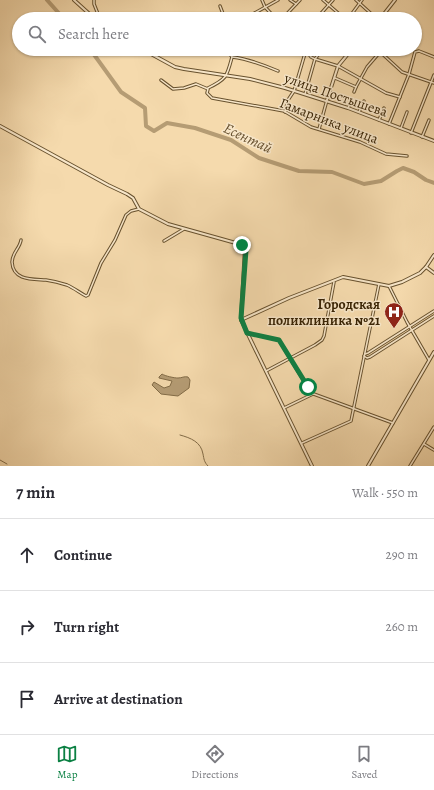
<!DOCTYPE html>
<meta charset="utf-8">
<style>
:root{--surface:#fff;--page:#f7f7f7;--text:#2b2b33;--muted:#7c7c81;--line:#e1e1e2;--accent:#0b8043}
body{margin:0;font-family:Alegreya,serif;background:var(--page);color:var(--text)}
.stop{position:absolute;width:12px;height:12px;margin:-9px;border:3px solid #0b8043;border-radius:50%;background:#fff}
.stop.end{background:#0b8043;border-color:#fff;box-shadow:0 1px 4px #0008}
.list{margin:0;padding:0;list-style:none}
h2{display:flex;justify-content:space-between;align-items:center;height:52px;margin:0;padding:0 16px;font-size:17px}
h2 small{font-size:13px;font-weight:400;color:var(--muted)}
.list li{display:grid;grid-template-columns:26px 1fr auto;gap:12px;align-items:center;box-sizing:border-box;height:72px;padding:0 16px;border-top:1px solid var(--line)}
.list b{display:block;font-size:15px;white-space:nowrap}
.list em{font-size:13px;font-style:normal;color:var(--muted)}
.icon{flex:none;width:22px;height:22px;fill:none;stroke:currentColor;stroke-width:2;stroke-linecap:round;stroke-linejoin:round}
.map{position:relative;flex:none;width:434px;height:466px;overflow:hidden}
.search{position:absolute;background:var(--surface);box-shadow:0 1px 3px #0004;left:12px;right:12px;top:12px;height:44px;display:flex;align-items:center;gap:10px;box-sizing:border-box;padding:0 14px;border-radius:22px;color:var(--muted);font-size:15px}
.sheet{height:268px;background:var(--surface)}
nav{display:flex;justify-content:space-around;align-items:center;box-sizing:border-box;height:56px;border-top:1px solid var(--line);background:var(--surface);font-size:11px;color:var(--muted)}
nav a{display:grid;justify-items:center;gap:2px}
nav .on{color:var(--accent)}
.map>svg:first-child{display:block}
.water{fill:#b59c74;stroke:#836c47}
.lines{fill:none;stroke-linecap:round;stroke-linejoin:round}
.stream{stroke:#836c47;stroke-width:1}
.river{stroke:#b59c74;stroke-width:4}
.minor-casing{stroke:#67512e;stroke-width:3.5}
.tertiary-casing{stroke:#67512e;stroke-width:4}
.minor{stroke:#f8e7ca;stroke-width:1.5}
.tertiary{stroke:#f8e7ca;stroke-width:2}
.route{stroke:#0b8043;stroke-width:5}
.labels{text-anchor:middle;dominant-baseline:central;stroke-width:3;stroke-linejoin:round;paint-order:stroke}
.street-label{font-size:14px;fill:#382304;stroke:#f8e7ca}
.poi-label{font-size:14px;font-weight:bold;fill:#382304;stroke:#f8e7ca;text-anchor:end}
.water-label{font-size:15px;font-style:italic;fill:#644d2b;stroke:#f8e7ca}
</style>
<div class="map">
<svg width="434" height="466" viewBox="0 0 434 466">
<rect width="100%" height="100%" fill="#f5daad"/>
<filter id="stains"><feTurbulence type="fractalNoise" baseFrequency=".005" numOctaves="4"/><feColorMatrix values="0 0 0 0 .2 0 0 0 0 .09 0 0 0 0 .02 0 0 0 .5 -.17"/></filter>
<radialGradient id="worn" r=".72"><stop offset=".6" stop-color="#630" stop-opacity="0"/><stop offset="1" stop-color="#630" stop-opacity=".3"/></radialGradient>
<path class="water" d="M162 374C165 376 174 378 178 378 182 378 184 376 188 377L190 380 189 388 178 396 161 394 152 385 154 382 164 388 170 386 172 381 159 378V377Z"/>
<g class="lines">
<g class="stream">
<path d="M180 435C191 438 201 442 203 454 204 459 204 462 208 466"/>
<polyline points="0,460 7,464"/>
</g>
<g class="river">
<polyline points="47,0 64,19"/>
<polyline points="90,49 121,92 145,108 146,126 154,131 167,123 195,128 231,140 259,158 299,171 332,172 364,184 381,181 397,171 403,168 414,172 426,180 434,183"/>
</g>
<g class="minor-casing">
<g id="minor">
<polyline points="94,0 94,4 100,19"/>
<polyline points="262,0 265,7 276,19"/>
<polyline points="290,0 296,4"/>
<polyline points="323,0 345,19"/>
<polyline points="356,0 377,19"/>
<polyline points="220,6 225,19"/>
<polyline points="253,14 258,19"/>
<polyline points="244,19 278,0"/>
<polyline points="282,19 300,0"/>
<polyline points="316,19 333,0"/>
<polyline points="348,19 362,0"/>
<polyline points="305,49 311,57 315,59 338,66 386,93 400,97"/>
<polyline points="377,49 402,72 434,83"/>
<path d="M232 57C248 59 264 65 278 71"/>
<polyline points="335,78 356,87 367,67 380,52"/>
<polyline points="161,80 173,89 184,88 196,84 208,89 207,93 212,98 284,111 311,127 360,142 386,154 407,156"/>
<path d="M208 88C227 79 227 76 232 57L228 52 227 49"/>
<polyline points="354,92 356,87"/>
<polyline points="305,94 315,59 323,49"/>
<polyline points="348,108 351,102"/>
<polyline points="285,112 288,100 294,91 306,50"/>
<polyline points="359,112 364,101"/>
<polyline points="379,120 384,108"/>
<polyline points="389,124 409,74 415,52 419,51 434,57"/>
<polyline points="401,128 407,112"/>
<polyline points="319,129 327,100"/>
<polyline points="411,133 434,75"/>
<polyline points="422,137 429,120"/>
<path d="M21 240C20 248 12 253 12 262 13 281 33 279 46 280 53 281 61 283 67 285 74 288 80 293 86 296L88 295 101 263 115 240 126 215 131 211 139 209"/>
<polyline points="164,241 184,229"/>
<polyline points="389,286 407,322 429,360"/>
<polyline points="247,333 279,340 311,393 393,423"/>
<polyline points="365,354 368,353 434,311"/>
<polyline points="364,356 367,358 370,357 434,316"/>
<polyline points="266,371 315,345 322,340 324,336 334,282"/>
<polyline points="284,408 313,394"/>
<polyline points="302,443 351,421 379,284"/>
<polyline points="424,444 434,450"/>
<polyline points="410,466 434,427"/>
</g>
</g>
<g class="tertiary-casing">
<g id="tertiary">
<polyline points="74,0 95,19"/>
<polyline points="380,19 395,0"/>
<polyline points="142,49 175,67 184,69 250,79 285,88 348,108 434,141"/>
<polyline points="327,100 338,66 352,49"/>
<polyline points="0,126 108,185 127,194 133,198 139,209 168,224 243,245 245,247 241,320 312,466"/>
<polyline points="426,267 434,273"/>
<polyline points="241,320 289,298 343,277 389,286 402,282 420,273 426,267 434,255"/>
<polyline points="368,466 434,352"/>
</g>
</g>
<use href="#minor" class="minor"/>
<use href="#tertiary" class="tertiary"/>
</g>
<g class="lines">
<polyline class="route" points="242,245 245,247 246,250 241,318 247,333 279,340 308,387"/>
</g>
<defs>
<g id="hospital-pin" transform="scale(1)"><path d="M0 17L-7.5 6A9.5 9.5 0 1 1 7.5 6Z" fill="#8f2418" stroke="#f8e7ca"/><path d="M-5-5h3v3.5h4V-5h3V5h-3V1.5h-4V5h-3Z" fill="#fff"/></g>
</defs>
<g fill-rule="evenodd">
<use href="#hospital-pin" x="394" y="312"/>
</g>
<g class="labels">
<g class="street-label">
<text transform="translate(336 95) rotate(19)">улица Постышева</text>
<text transform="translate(329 121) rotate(21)">Гамарника улица</text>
</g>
<g class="poi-label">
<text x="380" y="304">Городская<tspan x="380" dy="16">поликлиника №21</tspan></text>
</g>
<g class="water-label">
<text transform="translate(248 138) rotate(25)">Есентай</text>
</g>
</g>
<rect width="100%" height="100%" filter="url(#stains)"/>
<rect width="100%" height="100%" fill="url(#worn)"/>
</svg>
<div class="stop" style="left:308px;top:387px"></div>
<div class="stop end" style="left:242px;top:245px"></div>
<div class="search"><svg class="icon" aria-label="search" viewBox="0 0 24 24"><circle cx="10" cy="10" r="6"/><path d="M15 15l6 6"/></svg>Search here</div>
</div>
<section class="sheet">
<h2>7 min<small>Walk · 550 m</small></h2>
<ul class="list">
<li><svg class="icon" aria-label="ahead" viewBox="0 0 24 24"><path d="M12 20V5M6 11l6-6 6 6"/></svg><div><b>Continue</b></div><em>290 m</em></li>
<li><svg class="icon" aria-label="right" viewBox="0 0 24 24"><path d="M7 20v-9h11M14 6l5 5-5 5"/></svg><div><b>Turn right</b></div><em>260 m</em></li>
<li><svg class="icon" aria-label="arrive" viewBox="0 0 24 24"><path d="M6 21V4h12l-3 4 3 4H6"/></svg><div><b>Arrive at destination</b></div></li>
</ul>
</section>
<nav>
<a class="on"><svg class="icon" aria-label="map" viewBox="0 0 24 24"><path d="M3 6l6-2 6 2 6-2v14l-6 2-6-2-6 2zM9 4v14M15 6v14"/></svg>Map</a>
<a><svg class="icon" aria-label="directions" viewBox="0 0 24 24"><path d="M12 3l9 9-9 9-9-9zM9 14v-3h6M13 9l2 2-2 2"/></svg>Directions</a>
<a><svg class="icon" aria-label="saved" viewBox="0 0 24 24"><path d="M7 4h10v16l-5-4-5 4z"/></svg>Saved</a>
</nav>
